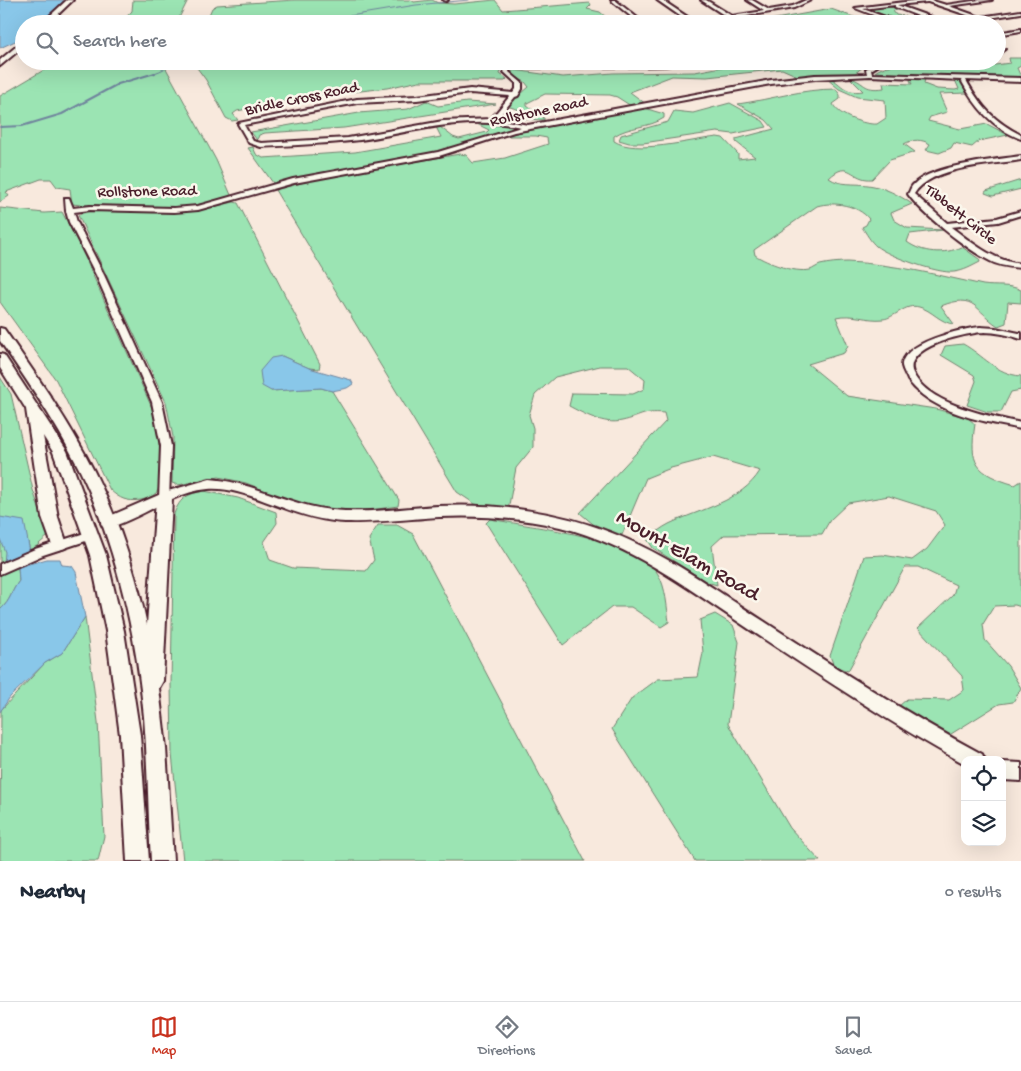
<!DOCTYPE html>
<style>
:root{--surface:#fff;--page:#f6f6f7;--text:#1f2937;--muted:#747a83;--line:#e0e1e3;--accent:#c8321e}
body{margin:0;font-family:"Gochi Hand",sans-serif;background:var(--page);color:var(--text)}
.controls{position:absolute;right:15px;bottom:15px;display:grid;overflow:hidden;border-radius:10px;box-shadow:0 5px 20px #0002}
.controls button{width:45px;height:45px;display:grid;place-items:center;padding:0;border:0;border-bottom:1px solid var(--line);background:var(--surface);color:var(--text);font:25px sans-serif}
.list{margin:0;padding:0;list-style:none}
h2{display:flex;justify-content:space-between;align-items:center;height:65px;margin:0;padding:0 20px;font-size:21px}
h2 small{font-size:16px;font-weight:400;color:var(--muted)}
.icon{flex:none;width:28px;height:28px;fill:none;stroke:currentColor;stroke-width:2;stroke-linecap:round;stroke-linejoin:round}
.map{position:relative;flex:none;width:1021px;height:861px;overflow:hidden}
.search{position:absolute;background:var(--surface);box-shadow:0 5px 20px #0002;left:15px;right:15px;top:15px;height:55px;display:flex;align-items:center;gap:12px;box-sizing:border-box;padding:0 18px;border-radius:28px;color:var(--muted);font-size:19px}
.sheet{height:140px;background:var(--surface)}
nav{display:flex;justify-content:space-around;align-items:center;box-sizing:border-box;height:70px;border-top:1px solid var(--line);background:var(--surface);font-size:14px;color:var(--muted)}
nav a{display:grid;justify-items:center;gap:2px}
nav .on{color:var(--accent)}
.map>svg:first-child{display:block}
.green{fill:#9be4b3;stroke:#72826f}
.water{fill:#89c7e9;stroke:#70849d}
.lines{fill:none;stroke-linecap:round;stroke-linejoin:round}
.stream-far1{stroke:#70849d;stroke-width:1}
.stream{stroke:#70849d;stroke-width:2}
.minor-casing{stroke:#4a1f2b;stroke-width:4}
.major-casing{stroke:#4a1f2b;stroke-width:4}
.highway-casing{stroke:#4a1f2b;stroke-width:4}
.minor{fill:#fbf7ec;fill-rule:evenodd}
.major{fill:#fbf7ec;fill-rule:evenodd}
.highway{fill:#fbf7ec;fill-rule:evenodd}
.labels{text-anchor:middle;dominant-baseline:central;stroke-width:5;stroke-linejoin:round;paint-order:stroke}
.far-street-label{font-size:16px;fill:#4a1f2b;stroke:#fbf7ec}
.near-street-label{font-size:22px;fill:#4a1f2b;stroke:#fbf7ec}
</style>
<div class="map">
<svg width="1021" height="861" viewBox="0 0 1021 861">
<rect width="100%" height="100%" fill="#f8e9dd"/>
<filter id="ink" filterUnits="userSpaceOnUse"><feTurbulence type="fractalNoise" baseFrequency=".02" numOctaves="2"/><feDisplacementMap in="SourceGraphic" scale="10" xChannelSelector="R" yChannelSelector="G"/><feConvolveMatrix kernelMatrix="1 2 1 2 8 2 1 2 1" color-interpolation-filters="sRGB"/></filter>
<g filter="url(#ink)">
<g class="green">
<polygon points="133,0 188,0 176,24 120,24 132,11"/>
<polygon points="295,0 411,0 414,2 432,0 438,3 454,4 495,0 503,10 590,3 591,5 587,9 600,12 614,24 205,24 212,8 217,5"/>
<polygon points="895,6 903,9 893,11 896,15 928,19 936,23 907,24 869,9"/>
<polygon points="831,9 873,24 750,24 753,23"/>
<path d="M1009 58H1021V66L1017 68 1021 77 983 78 875 72C893 58 933 66 956 67V65L945 61H978L995 65 1010 63Z"/>
<polygon points="59,61 162,61 216,160 231,195 230,197 188,207 81,205 72,204 70,189 57,187 51,179 41,179 6,192 9,196 0,202 0,96"/>
<polygon points="192,61 504,61 500,74 507,79 505,81 419,81 387,88 308,97 237,111 233,114 238,120 232,121 226,118 206,80"/>
<polygon points="754,61 868,63 854,74 800,77 782,69 707,77 672,76 630,92 646,104 631,106 617,97 610,95 545,94 527,103 527,106 544,118 544,120 523,119 525,114 523,111 507,106 529,87 525,82 510,73 514,70 563,77 613,73 695,72"/>
<path d="M911 77 925 78 924 84 937 89 955 90 959 89 955 80H961L967 93 939 94 947 112 930 117 928 121 960 129 987 124 1008 135 979 141 972 147 954 143 951 148 939 153 926 150 930 144C922 139 913 139 904 144L915 152 890 160 872 179C851 181 850 158 829 178 840 186 855 183 868 185 884 187 899 195 912 204L891 213 894 220 907 228 943 230 910 234 907 242C922 253 944 255 962 247L979 259 980 262C972 266 964 271 954 272 939 274 888 256 876 246 871 242 866 233 862 227L866 225 869 219C858 205 834 201 817 206L754 250 755 255C767 263 794 273 810 270 813 269 817 266 820 265 828 263 839 262 847 262 894 264 938 275 983 285 996 287 1009 284 1021 290V303L1008 302 1006 323 998 326C975 311 976 292 941 306L954 324C940 323 932 310 919 307 905 303 895 318 883 319 867 321 852 313 836 317L848 346 844 353 808 364 847 396 936 409 968 418 975 424C969 464 975 473 1015 485L1021 481V607L1015 605 994 606 983 624 985 640 1008 666 1021 688 1013 702 999 704 943 739 899 706 907 699 949 700 964 690 962 676 918 628 953 595 956 585 918 567H905L848 671 834 666 830 656 864 556 883 555 912 560 927 549 945 525 936 511 889 496 848 503 830 520 822 534 724 535 712 546 717 585 707 582 653 548 647 539C654 534 661 528 669 524 700 509 741 502 760 471L713 457 671 468 646 478 622 535 593 524 580 513 666 421 664 413C642 411 641 417 622 421 604 425 584 414 569 406L572 393 633 394 644 389 645 380 628 366H600L555 377 535 395 529 415 533 428V447L516 468 508 510 475 504 457 492 275 190 320 178 460 154 466 155 473 163 505 158 548 144 547 138 536 136H503L505 135 644 108 664 114V118C649 128 629 126 614 136V141C635 155 691 140 717 137L723 138 738 154V159L755 157 736 142V139L774 129 766 120 738 104C773 99 801 89 836 89L840 95V99L833 104C838 116 865 125 877 124L886 118 885 100 857 97 839 89 826 78C840 78 841 95 863 91L850 78C866 82 862 91 884 88L883 83 912 84 910 80Z"/>
<polygon points="426,101 438,106 467,102 496,104 344,128 265,133 259,135 257,140 251,132 359,113 408,109"/>
<polygon points="730,103 763,121 767,127 733,134 717,132 643,143 629,143 619,140 621,135 668,122 674,111 693,113"/>
<polygon points="485,121 518,128 490,135 451,150 276,184 273,183 248,148 253,147 256,154 263,158 355,152 441,137 436,127 440,127 453,137 459,139 487,132 489,130 475,123"/>
<polygon points="1021,180 1021,189 993,196 985,193 986,191"/>
<polygon points="234,202 238,203 320,364 319,369 309,368 282,356 271,391 321,388 332,391 399,500 398,506 371,510 323,509 288,500 246,483 219,477 178,485 172,483 173,437 166,402 78,215 88,211 195,211"/>
<path d="M0 208 44 213 62 212 79 244 152 408C156 424 168 481 156 493 152 497 146 499 141 500 127 502 120 499 110 490L56 380 0 302Z"/>
<path d="M963 344C983 355 996 374 1021 376V390L1011 392 1001 412H988L967 405 976 381 974 375 941 355 945 346Z"/>
<polygon points="0,377 11,394 33,490 48,536 30,552 28,542 23,562 0,572"/>
<path d="M204 491 238 498 276 512 277 523 264 542 270 560 293 568 366 571 374 560 369 539 378 525H397L413 534 585 861H183L172 754 171 684 174 514C180 497 188 494 204 491Z"/>
<path d="M490 519C531 527 636 537 658 574 666 587 667 608 669 622L661 627 631 607H612L563 645 486 523Z"/>
<path d="M18 567 19 581C10 593 12 599 0 610V575Z"/>
<polygon points="715,614 733,625 739,642 728,724 790,828 820,861 695,861 612,729 632,698 658,679 698,677 703,653 700,620"/>
<polygon points="85,617 98,722 104,836 98,861 0,861 1,710 45,663 62,653"/>
</g>
<g class="water">
<polygon points="0,0 65,0 39,24 24,24 24,37 0,48"/>
<polygon points="282,356 309,368 351,380 353,384 347,388 332,391 321,388 271,391 262,386 260,371 271,358"/>
<polygon points="0,517 24,521 30,552 4,564 5,552 0,539"/>
<path d="M47 559H60L62 565 72 566 76 572 85 617 62 653 45 663 10 697 0 712V610C12 599 10 593 19 581L18 567Z"/>
</g>
<g class="lines">
<g class="stream-far1">
<polyline points="301,24 416,5 469,0"/>
<path d="M151 74C163 71 171 64 184 61"/>
</g>
<polyline class="stream" points="0,127 22,126 62,114 118,84 155,73"/>
<g class="minor-casing">
<g id="minor">
<polygon points="443,0 448,0 446,1"/>
<polygon points="611,0 615,0 645,24 640,24"/>
<polygon points="657,0 662,0 695,22 727,17 701,0 706,0 732,16 764,11 747,0 752,0 769,10 793,6 806,0 811,0 794,8 700,24 689,24 690,23"/>
<path d="M921 0H934L933 1 946 5 980 0H992L949 6 980 17 1021 11V13L951 24H939L895 7V5L863 9 904 24H897L855 8ZM927 2H928L976 18 945 22 897 5Z"/>
<polygon points="1021,29 1021,31 997,35 997,33"/>
<polygon points="1001,48 1005,49 997,55 997,51"/>
<path d="M681 61H694L665 66 510 68 509 72 522 83V89L518 96 515 97 497 119 528 125 771 80 815 75 867 74 866 69 879 61H885L871 70 872 74 1021 78V82L966 80C981 107 994 121 1021 135V139C992 128 975 106 961 80L870 76 815 79 771 84 514 132 439 156 294 183 198 210 174 212 90 210 74 212 77 222 104 275 162 402 171 446 169 499 168 502H160L159 499 161 446 152 402 96 275 69 222 66 211 65 198H69L73 208 90 206 174 208 198 206 293 179 438 152 521 127C466 115 414 132 360 140 327 144 294 145 261 147L249 143 238 124 239 123 357 99 417 96 470 89 513 93 516 89V83L504 72 508 63 510 62 512 63 511 65 665 64ZM470 93 510 96 491 119 443 121 348 138 261 143 253 141 244 125 357 103 417 100Z"/>
<path d="M1021 156V160C991 165 931 166 914 194L947 223 997 218 1021 211V215L998 222 951 227C974 244 992 260 1021 264V268C1011 267 999 266 990 261 968 250 922 214 908 194 910 191 911 186 914 184 932 165 995 160 1021 156Z"/>
<path d="M980 327 995 328 1019 333H1021V339C1009 335 996 332 984 332 966 333 902 347 913 373 928 405 990 416 1021 423V429C994 423 965 419 940 406 928 400 916 391 908 380 906 375 903 371 902 366 902 342 962 329 980 327Z"/>
<polygon points="91,531 95,532 97,535 95,538 43,555 0,574 0,564 35,549"/>
</g>
</g>
<g class="major-casing">
<g id="major">
<path d="M210 479C253 482 290 506 332 510 367 514 403 508 438 506 496 503 558 511 612 533 666 554 714 589 762 620 834 667 906 713 982 754L985 760H965V764C890 723 820 676 749 629 690 590 631 544 560 527 521 518 479 515 439 517 407 519 376 523 345 522 322 521 302 515 281 507 258 499 233 487 208 489 173 492 142 518 108 528L103 527 101 523 103 519 168 491Z"/>
<polygon points="1002,762 1021,763 1021,781 1002,780"/>
</g>
</g>
<g class="highway-casing">
<g id="highway">
<polygon points="67,0 73,0 48,24 41,24"/>
<polygon points="24,40 24,46 0,66 0,60"/>
<path d="M0 328 4 329C36 375 69 421 94 471 118 519 136 572 147 625L156 499 159 495H169L172 499 163 681 159 688 166 748 173 861H151C148 813 148 765 144 717 137 640 119 562 89 490 66 437 32 388 0 341Z"/>
<polygon points="0,354 4,355 67,451 106,555 124,631 140,735 149,861 127,861 120,735 106,631 90,555 53,452 43,436 58,517 67,544 65,548 59,550 53,548 42,517 26,409 0,368"/>
</g>
</g>
<use href="#minor" class="minor"/>
<use href="#major" class="major"/>
<use href="#highway" class="highway"/>
</g>
</g>
<g class="labels">
<g class="far-street-label">
<text transform="translate(302 100) rotate(-12)">Bridle Cross Road</text>
<text transform="translate(539 113) rotate(-12)">Rollstone Road</text>
<text transform="translate(147 193) rotate(-1)">Rollstone Road</text>
<text transform="translate(960 216) rotate(38)">Tibbett Circle</text>
</g>
<g class="near-street-label">
<text transform="translate(687 557) rotate(30)">Mount Elam Road</text>
</g>
</g>
</svg>
<div class="controls">
<button><svg class="icon" aria-label="locate" viewBox="0 0 24 24"><circle cx="12" cy="12" r="6"/><path d="M12 2v4M12 18v4M2 12h4M18 12h4"/></svg></button>
<button><svg class="icon" aria-label="layers" viewBox="0 0 24 24"><path d="M12 4l9 5-9 5-9-5zM3 14l9 5 9-5"/></svg></button>
</div>
<div class="search"><svg class="icon" aria-label="search" viewBox="0 0 24 24"><circle cx="10" cy="10" r="6"/><path d="M15 15l6 6"/></svg>Search here</div>
</div>
<section class="sheet">
<h2>Nearby<small>0 results</small></h2>
<ul class="list">
</ul>
</section>
<nav>
<a class="on"><svg class="icon" aria-label="map" viewBox="0 0 24 24"><path d="M3 6l6-2 6 2 6-2v14l-6 2-6-2-6 2zM9 4v14M15 6v14"/></svg>Map</a>
<a><svg class="icon" aria-label="directions" viewBox="0 0 24 24"><path d="M12 3l9 9-9 9-9-9zM9 14v-3h6M13 9l2 2-2 2"/></svg>Directions</a>
<a><svg class="icon" aria-label="saved" viewBox="0 0 24 24"><path d="M7 4h10v16l-5-4-5 4z"/></svg>Saved</a>
</nav>
